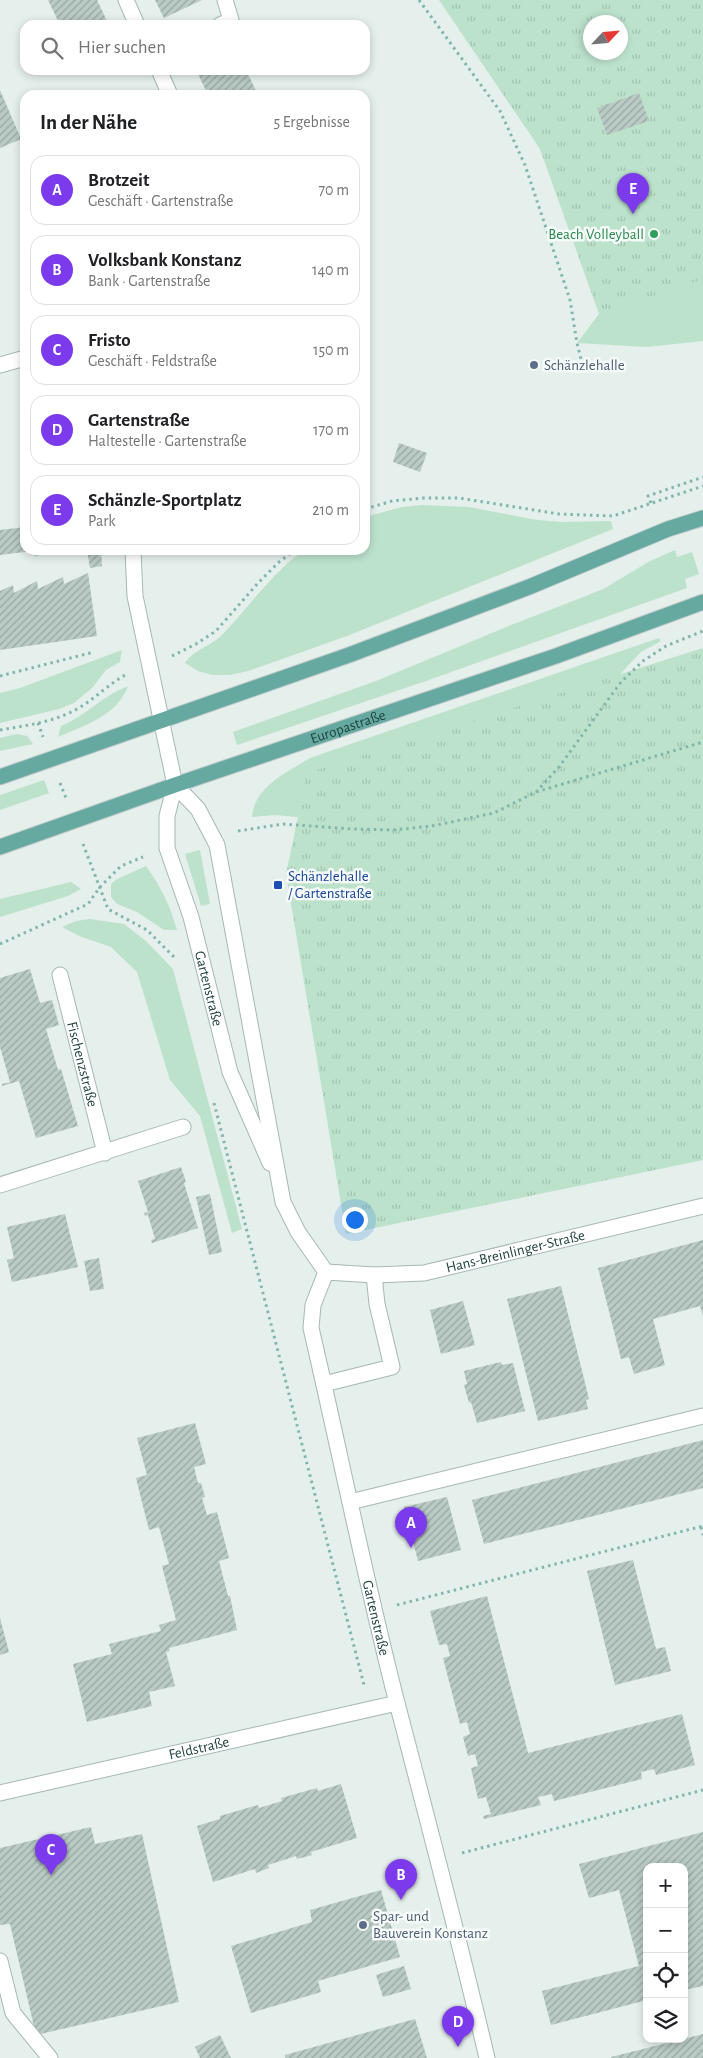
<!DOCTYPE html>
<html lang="de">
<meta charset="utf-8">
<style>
:root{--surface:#fff;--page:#f6f6f6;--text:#202124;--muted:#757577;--line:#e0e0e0;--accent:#7c3aed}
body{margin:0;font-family:"Alegreya Sans",sans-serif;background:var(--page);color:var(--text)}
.controls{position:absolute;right:15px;bottom:15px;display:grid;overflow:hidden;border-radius:10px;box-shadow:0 2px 8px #0003}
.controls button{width:45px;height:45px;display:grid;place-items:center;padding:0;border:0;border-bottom:1px solid var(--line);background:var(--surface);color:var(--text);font:25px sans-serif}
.compass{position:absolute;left:583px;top:15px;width:45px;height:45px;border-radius:50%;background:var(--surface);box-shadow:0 2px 8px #0003;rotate:64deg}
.you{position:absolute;left:354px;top:1219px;width:18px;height:18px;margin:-12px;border:4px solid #fff;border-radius:50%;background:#1a73e8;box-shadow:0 0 0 8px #1a73e833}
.badge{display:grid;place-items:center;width:32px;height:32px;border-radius:50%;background:var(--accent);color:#fff;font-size:16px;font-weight:700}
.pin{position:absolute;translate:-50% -41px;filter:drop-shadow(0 1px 2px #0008)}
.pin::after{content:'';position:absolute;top:26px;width:18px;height:15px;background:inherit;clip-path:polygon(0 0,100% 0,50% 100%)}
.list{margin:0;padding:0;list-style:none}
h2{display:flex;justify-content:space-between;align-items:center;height:65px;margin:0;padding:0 20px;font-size:21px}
h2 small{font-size:16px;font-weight:400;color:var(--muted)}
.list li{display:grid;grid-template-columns:32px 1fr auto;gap:15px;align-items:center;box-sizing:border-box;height:70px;margin:0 10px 10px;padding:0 10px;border:1px solid var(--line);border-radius:15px}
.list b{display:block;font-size:19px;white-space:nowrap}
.list p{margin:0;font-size:16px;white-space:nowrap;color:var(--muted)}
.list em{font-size:16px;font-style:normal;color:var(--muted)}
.icon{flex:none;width:28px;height:28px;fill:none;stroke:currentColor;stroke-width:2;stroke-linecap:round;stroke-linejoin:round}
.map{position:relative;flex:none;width:703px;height:2058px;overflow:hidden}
.search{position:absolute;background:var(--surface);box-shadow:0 2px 8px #0003;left:20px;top:20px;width:350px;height:55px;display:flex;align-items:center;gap:12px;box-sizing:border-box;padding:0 18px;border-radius:15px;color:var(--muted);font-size:19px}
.panel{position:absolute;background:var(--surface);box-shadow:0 2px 8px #0003;left:20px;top:90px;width:350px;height:465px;border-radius:15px}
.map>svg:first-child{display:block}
.green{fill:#bce2cc}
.park{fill:url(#park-tufts);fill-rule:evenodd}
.building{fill:url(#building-hatch)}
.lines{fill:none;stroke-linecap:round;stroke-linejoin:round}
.minor-casing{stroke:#a6b8b5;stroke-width:17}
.major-casing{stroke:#c1cbc9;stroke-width:17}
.path{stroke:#82b6ad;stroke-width:3;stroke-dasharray:2.5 4;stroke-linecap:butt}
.minor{stroke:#fff;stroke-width:15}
.major{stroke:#65a9a1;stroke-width:15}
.leisure-dot{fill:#2e9e5b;stroke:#f6fbf9;stroke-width:2}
.service-dot{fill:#5c6f8a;stroke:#f6fbf9;stroke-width:2}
.transit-dot{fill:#1a4fb4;stroke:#f6fbf9;stroke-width:2}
.labels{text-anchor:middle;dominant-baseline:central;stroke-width:5;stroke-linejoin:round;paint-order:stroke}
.leisure-label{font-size:15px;fill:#27864d;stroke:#f6fbf9;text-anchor:end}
.service-label{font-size:15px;fill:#4e5e75;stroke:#f6fbf9;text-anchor:start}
.street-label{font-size:15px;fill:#21443f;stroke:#f6fbf9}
.transit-label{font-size:15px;fill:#164399;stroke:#f6fbf9;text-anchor:start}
</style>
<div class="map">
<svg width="703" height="2058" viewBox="0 0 703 2058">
<defs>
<pattern id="park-tufts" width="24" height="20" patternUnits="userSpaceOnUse" patternTransform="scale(1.25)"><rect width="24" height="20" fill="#bce2cc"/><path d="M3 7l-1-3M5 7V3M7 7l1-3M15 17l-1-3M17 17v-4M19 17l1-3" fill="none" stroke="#a1c3b0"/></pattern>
<pattern id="building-hatch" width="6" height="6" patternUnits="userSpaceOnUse" patternTransform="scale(1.25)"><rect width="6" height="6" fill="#bacbc6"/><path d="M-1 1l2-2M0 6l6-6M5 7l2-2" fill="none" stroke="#97a6a2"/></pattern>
</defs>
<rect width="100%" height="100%" fill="#e5efec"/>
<g class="green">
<polygon points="703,152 703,341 647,347 577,343 599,314 628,303"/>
<path d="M422 505 469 507 537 520 563 522 611 521 613 529 347 636 248 671 230 675H213L198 671 185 663C193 650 211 646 221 636 240 618 286 555 308 550 322 547 349 550 365 550V517L402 507Z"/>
<polygon points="675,550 677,557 692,552 699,574 685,579 687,588 426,681 237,745 233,732 376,681 511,625 586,596 605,588 650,561"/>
<path d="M659 638 661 641 641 652 604 691 325 820 276 815 252 817C255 786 286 773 310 758Z"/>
<polygon points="122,650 120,662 106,670 92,688 74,703 59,709 0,723 0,693 20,688"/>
<path d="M128 686C117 716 85 725 58 737L61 726C87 715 101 697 128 686Z"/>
<polygon points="17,734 27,736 33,744 0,751 0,738"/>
<polygon points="44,780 49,793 0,810 0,795"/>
<polygon points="200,850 210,904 201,906 185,854"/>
<path d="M146 866C161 887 170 905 177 930H164L137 912 117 904 111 897V884L117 879Z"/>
<polygon points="71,882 81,889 68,896 0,917 0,899"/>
<polygon points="90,919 124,924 146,941 173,969 242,1229 232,1233 200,1116 170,1080 137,972 111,947 79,936 62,927 76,921"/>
</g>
<g class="park">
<path d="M439 0H703V279L599 314 540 149ZM590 22H620V52H590Z"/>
<polygon points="703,648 703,1160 346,1234 286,874 307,773"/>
</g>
<g class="building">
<polygon points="48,0 97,0 109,25 60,25"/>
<polygon points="155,0 202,0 164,18"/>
<polygon points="206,70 246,70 258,95 208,95 198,74"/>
<polygon points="0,90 21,139 0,148"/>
<polygon points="639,93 649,121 607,135 597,108"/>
<polygon points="399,443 427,453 420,472 393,462"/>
<polygon points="25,527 25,550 62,551 34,556 33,551 0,555 0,530"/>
<polygon points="87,550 101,550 102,566 90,568"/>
<polygon points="88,573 97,636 0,650 0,591 13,585 14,593 37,581 38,589 63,577 64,584"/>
<polygon points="30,969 40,1003 52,1000 59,1025 46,1029 58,1070 61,1069 78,1126 36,1138 19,1081 2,1086 2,1084 10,1082 0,1047 0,978"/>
<polygon points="181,1167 186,1182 184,1183 198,1228 152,1243 151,1240 155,1239 148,1215 145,1216 144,1213 148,1212 138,1181"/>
<polygon points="210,1194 222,1252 209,1255 196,1197"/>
<polygon points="65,1214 78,1267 12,1282 7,1260 14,1258 7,1227"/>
<polygon points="703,1240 703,1316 700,1306 653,1319 665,1365 634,1374 629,1357 621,1359 598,1268"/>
<polygon points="99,1258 104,1289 90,1291 84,1261"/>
<polygon points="561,1286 589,1399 586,1400 588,1409 538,1421 507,1299"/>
<polygon points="463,1301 475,1345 441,1354 430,1310"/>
<polygon points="501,1362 502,1365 513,1363 525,1411 477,1423 471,1402 469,1403 464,1385 467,1384 464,1371"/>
<polygon points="195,1423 206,1464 194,1467 198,1483 201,1483 205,1497 202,1498 207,1515 217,1512 229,1558 219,1561 228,1596 230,1596 237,1630 169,1648 170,1651 166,1652 175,1686 149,1692 152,1706 87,1722 73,1664 112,1654 109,1644 161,1631 159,1625 176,1620 162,1566 169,1564 159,1527 149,1530 136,1478 147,1475 137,1438"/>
<polygon points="703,1440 703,1488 484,1544 472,1500"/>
<polygon points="447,1497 461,1550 418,1561 404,1507"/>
<polygon points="633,1560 656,1649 665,1647 671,1671 615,1685 587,1571"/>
<polygon points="487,1596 528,1753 682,1714 695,1765 656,1775 654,1769 641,1772 642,1779 554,1801 552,1794 538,1797 541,1805 484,1819 483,1816 491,1814 486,1797 478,1799 471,1768 478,1766 475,1754 468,1756 463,1737 470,1734 467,1722 460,1724 443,1658 450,1656 447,1644 439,1645 430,1611"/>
<polygon points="0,1618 9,1652 0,1655"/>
<polygon points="341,1784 357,1838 311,1852 312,1855 297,1859 296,1856 268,1865 269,1868 256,1873 255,1869 213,1882 197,1826 220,1819 220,1816 258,1805 259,1808 282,1801 281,1798 317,1788 318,1791"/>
<polygon points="91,1827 95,1844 142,1834 179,2002 36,2035 10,1924 0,1925 0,1848"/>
<polygon points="703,1832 703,1986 684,1990 684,1867 647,1867 647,2000 551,2025 542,1991 639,1966 619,1890 589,1898 579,1864"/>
<polygon points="381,1890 400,1957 318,1981 321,1992 251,2013 231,1946 312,1922 310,1910"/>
<polygon points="404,1966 411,1989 383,1997 376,1975"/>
<polygon points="415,2019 427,2058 285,2058 285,2055"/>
<polygon points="703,2034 703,2058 611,2058 611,2057"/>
<polygon points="220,2035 231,2058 200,2058 195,2047"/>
</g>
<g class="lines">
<g class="minor-casing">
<g id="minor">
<polyline points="126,0 137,25"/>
<polyline points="220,25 231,20 225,0"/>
<polyline points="159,70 170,95"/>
<polyline points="0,365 25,358"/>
<path id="s1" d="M133 550 135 596 175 785 167 816V848L191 917 230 1072 270 1163"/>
<path id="s2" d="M175 785 198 809 217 845 283 1202 298 1232 326 1272 313 1305 311 1328C340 1453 365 1579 397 1703 428 1821 459 1939 487 2058"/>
<path id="s3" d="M60 975 105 1153"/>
<polyline points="0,1185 183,1127"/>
<path id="s4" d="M326 1272 374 1275 424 1273 703 1206"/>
<polyline points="324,1384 392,1367 377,1304 374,1275"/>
<polyline points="350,1502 703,1416"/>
<path id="s5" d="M0 1793 397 1703"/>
<polyline points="0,1961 13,2013 50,2058"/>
</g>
</g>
<g class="major-casing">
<g id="major">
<polyline points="0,777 349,655 529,587 668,529 703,518"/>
<path id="s6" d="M0 847 175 785 556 656 703 602"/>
</g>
</g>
<g class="path">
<polyline points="419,0 500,111 525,165 570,300 577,343 584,372"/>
<polyline points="651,503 648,496 703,477"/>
<polyline points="365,509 392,501 424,498 459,498 559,514 613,516 703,486"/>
<polyline points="172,656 196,644 216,631 258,583 279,562 295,550"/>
<polyline points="0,676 94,652"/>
<polyline points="38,723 43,737"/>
<path d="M0 730C28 725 57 722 82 706 98 696 110 683 127 674"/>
<polyline points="60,783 66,798"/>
<polyline points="536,792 559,767 621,682 643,661 666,646 703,631"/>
<polyline points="238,831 283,824 352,829 393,830 432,826 494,813 536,792 703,742"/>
<polyline points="83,844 108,909 147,930 175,958"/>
<polyline points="0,944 88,904 100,887 121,866 143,857"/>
<polyline points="214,1103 364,1685"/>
<polyline points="701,1527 703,1535"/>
<polyline points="397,1605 703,1526"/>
<polyline points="462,1853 703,1790"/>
</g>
<use href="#minor" class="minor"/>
<use href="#major" class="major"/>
</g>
<circle class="leisure-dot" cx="654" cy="234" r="5"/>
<g class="service-dot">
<circle cx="534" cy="365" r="5"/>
<circle cx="363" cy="1925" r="5"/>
</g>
<rect class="transit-dot" x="273" y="880" width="10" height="10" rx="2.5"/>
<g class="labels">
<g class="leisure-label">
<text x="644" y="234">Beach Volleyball</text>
</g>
<g class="service-label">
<text x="544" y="365">Schänzlehalle</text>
<text x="373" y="1916">Spar- und<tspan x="373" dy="17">Bauverein Konstanz</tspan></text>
</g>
<g class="street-label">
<text stroke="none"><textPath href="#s6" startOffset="368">Europastraße</textPath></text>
<text stroke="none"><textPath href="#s1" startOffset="450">Gartenstraße</textPath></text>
<text stroke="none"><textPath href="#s3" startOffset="92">Fischenzstraße</textPath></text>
<text stroke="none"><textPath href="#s4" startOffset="192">Hans-Breinlinger-Straße</textPath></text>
<text stroke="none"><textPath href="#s2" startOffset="875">Gartenstraße</textPath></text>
<text stroke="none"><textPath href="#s5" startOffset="204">Feldstraße</textPath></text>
</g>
<g class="transit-label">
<text x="288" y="876">Schänzlehalle<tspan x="288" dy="17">/ Gartenstraße</tspan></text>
</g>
</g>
</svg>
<div class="controls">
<button>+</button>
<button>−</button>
<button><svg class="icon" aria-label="locate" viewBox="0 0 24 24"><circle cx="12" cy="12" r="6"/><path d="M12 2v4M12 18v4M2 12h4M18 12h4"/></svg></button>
<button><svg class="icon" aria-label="layers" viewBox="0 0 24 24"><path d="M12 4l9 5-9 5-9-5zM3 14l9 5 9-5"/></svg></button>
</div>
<svg class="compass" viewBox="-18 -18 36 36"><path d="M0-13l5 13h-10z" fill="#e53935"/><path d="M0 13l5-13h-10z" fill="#757577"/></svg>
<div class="you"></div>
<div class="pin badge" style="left:411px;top:1548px">A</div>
<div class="pin badge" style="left:401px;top:1900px">B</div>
<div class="pin badge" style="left:51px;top:1875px">C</div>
<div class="pin badge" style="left:458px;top:2047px">D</div>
<div class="pin badge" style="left:633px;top:214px">E</div>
<div class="search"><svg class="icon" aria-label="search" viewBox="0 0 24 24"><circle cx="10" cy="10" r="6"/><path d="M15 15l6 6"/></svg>Hier suchen</div>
<section class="panel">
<h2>In der Nähe<small>5 Ergebnisse</small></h2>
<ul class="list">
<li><span class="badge">A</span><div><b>Brotzeit</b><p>Geschäft · Gartenstraße</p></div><em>70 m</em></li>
<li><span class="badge">B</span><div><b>Volksbank Konstanz</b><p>Bank · Gartenstraße</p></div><em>140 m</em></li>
<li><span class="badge">C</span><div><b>Fristo</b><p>Geschäft · Feldstraße</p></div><em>150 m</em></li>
<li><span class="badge">D</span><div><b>Gartenstraße</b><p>Haltestelle · Gartenstraße</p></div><em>170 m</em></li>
<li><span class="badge">E</span><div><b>Schänzle-Sportplatz</b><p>Park</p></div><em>210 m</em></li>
</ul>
</section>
</div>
